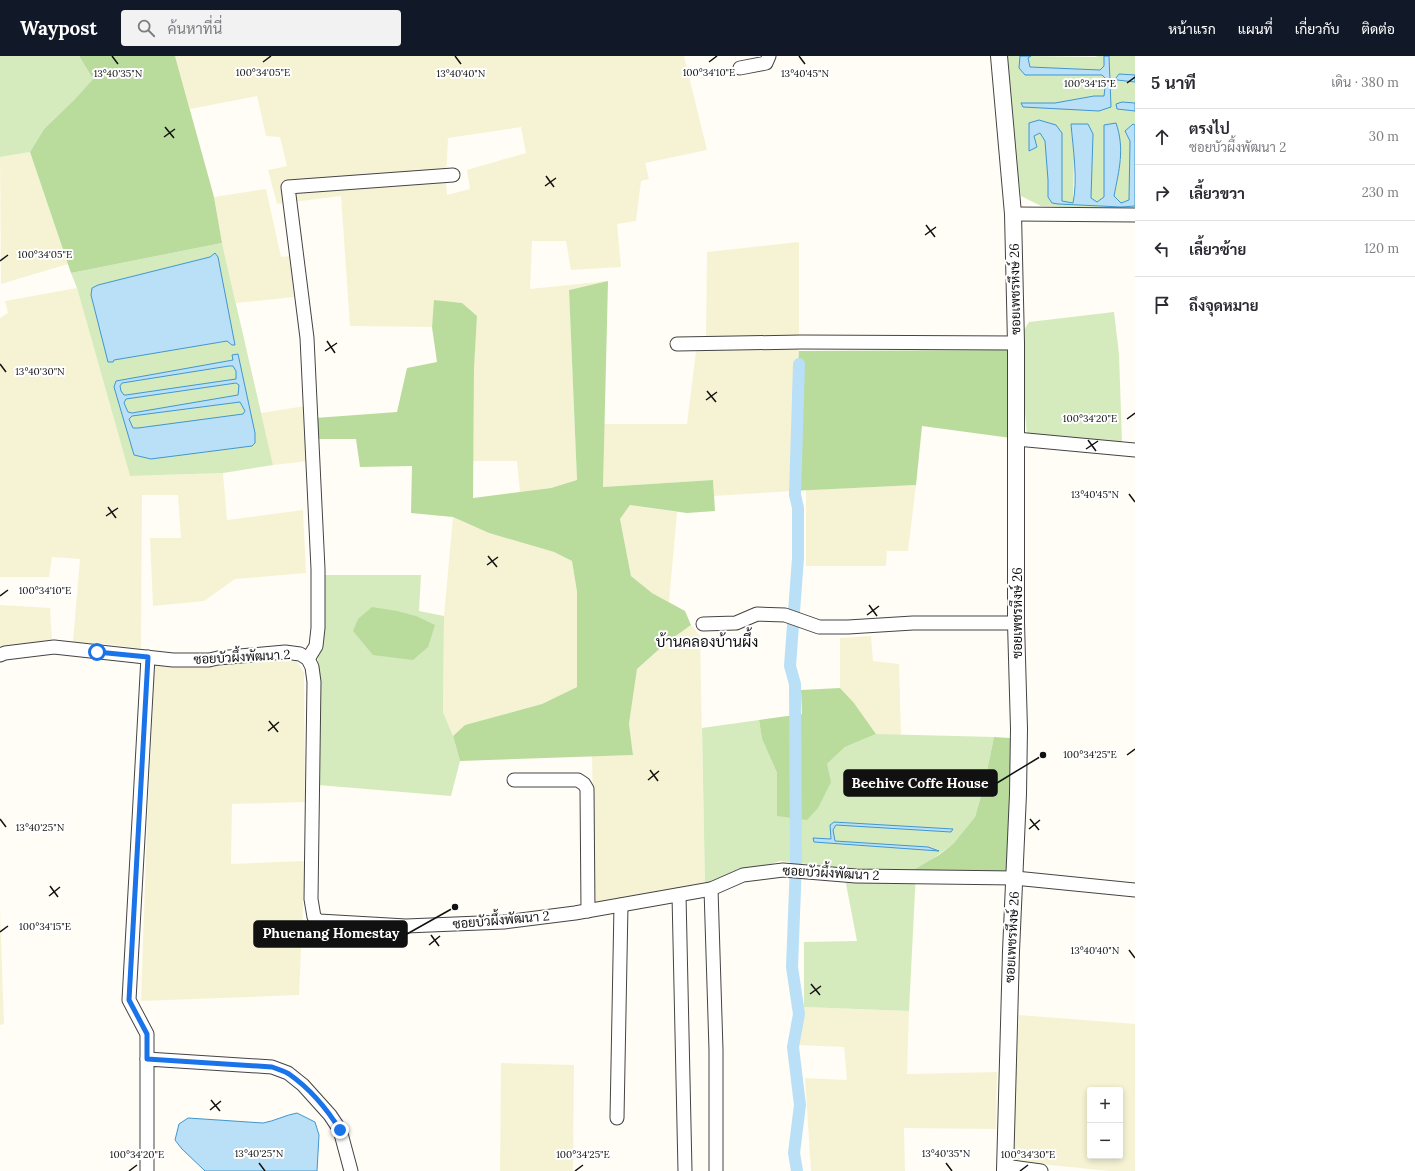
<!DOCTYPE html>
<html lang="th">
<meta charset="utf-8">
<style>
:root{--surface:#fff;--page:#f2f2f3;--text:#2b2b33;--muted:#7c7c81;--line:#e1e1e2;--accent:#111827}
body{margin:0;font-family:Lora,Sarabun,serif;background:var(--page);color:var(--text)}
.controls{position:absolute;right:12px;bottom:12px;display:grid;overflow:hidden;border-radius:4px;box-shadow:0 2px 6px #0003}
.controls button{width:36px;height:36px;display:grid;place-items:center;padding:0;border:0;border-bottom:1px solid var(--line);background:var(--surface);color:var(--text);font:20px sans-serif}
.stop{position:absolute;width:12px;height:12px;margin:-9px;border:3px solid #1a73e8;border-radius:50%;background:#fff}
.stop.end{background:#1a73e8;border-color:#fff;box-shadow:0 1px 4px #0008}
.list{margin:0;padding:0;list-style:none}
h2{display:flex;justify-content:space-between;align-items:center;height:52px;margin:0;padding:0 16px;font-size:17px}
h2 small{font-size:13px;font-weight:400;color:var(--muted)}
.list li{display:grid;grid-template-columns:26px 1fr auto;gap:12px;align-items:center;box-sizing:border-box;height:56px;padding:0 16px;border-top:1px solid var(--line)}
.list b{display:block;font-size:15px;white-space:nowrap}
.list p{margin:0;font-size:13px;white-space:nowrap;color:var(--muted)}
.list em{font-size:13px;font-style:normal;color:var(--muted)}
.icon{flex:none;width:22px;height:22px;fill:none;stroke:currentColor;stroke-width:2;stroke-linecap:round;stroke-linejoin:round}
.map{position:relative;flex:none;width:1135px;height:1115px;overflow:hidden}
header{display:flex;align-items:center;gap:24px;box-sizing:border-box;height:56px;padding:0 20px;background:var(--accent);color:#fff}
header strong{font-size:19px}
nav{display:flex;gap:22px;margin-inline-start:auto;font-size:14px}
.search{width:280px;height:36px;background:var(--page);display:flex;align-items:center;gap:10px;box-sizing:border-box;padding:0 14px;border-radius:4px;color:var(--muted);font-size:15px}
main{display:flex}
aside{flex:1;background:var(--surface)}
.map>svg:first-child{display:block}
.farmland{fill:#f6f3d4;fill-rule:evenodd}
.green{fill:#d5ebbd;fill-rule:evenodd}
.forest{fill:#b9dc9c}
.water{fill:#b9e0f7;stroke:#3f96cf;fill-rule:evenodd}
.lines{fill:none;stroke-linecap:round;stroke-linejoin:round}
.canal{stroke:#b9e0f7;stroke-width:12}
.minor-casing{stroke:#444;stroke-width:15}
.tertiary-casing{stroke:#444;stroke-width:18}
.minor{stroke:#fff;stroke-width:13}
.tertiary{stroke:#fff;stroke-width:16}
.route{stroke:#1a73e8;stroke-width:5}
.ticks{fill:none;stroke:#111;stroke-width:1.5}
.labels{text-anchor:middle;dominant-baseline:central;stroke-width:4;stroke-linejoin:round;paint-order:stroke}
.street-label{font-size:13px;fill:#111;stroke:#fff}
.quarter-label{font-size:15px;fill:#111;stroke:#fff}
.ticks-label{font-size:10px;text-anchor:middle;fill:#111;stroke:#fff;stroke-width:4;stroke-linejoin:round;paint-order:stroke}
.leader{fill:none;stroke:#111;stroke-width:1.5}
.callout-dot{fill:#111;stroke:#fff;stroke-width:1.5}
.callout{fill:#111;stroke:#111;stroke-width:1.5}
.callout-label{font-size:14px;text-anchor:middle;font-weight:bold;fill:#fff}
</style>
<header>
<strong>Waypost</strong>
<div class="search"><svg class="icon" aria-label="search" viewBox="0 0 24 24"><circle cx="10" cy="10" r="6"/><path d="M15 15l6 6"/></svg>ค้นหาที่นี่</div>
<nav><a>หน้าแรก</a><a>แผนที่</a><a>เกี่ยวกับ</a><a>ติดต่อ</a></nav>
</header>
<main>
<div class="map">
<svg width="1135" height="1115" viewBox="0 0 1135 1115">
<rect width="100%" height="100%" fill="#fffdf5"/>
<g class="farmland">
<path d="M175 0H684L707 94 645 107 649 123 641 125 636 165 617 168 621 211 571 214 566 185H532L530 233 608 225 569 234 577 424 551 432 520 436 517 405H473L474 313 477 260 435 244 432 271 350 270 341 140 277 148 268 114 287 110 280 81 266 80 257 40 190 53ZM521 71 526 97 467 114 470 133 447 139 446 126 448 82Z"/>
<polygon points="30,96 68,208 1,228 0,101"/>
<polygon points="266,133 281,201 290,200 294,241 236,247 222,187 214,141"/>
<polygon points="799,186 799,295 791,435 714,440 713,424 603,431 604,368 687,368 696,295 706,283 707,196"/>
<polygon points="77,232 130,420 223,417 227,464 303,454 306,517 235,523 204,545 153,550 150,482 181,482 178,439 142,439 141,593 107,588 73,586 80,503 52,501 49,521 0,521 0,262 8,257 5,245"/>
<polygon points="305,350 308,405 273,409 261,357"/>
<polygon points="916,429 908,495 887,495 886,510 806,510 806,434"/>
<polygon points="630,449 677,456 669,546 652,537 631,520 620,463"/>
<polygon points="453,461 489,477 554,496 572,505 577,536 577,631 542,648 465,669 453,680 443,656 444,560"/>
<polygon points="0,549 50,552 52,586 0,597"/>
<polygon points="691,569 700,580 705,829 595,849 592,700 633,699 629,668 637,613 666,587"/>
<polygon points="871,580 873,605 899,608 901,680 876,678 854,647 840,632 840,582"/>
<polygon points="297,605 304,617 305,746 232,748 231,808 305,805 299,939 141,945 147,771 155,607"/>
<polygon points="0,852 4,968 0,969"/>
<polygon points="804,951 909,955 907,1018 997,1016 996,1073 904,1072 905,1115 811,1115 805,1022 847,1024 844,991 799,989"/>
<path d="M1019 959 1135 968V1115H1109L1011 1105ZM1090 1034H1120V1100H1090Z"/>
<polygon points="501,1007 574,1009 573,1115 500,1115"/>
</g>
<g class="green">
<polygon points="0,0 79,0 93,23 75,43 44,73 30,96 0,101"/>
<polygon points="1001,0 1020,0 1019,12 1025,19 1102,19 1106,23 1104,40 1094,40 1055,47 1022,47 1111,51 1109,0 1135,0 1135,19 1119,18 1117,24 1135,26 1135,47 1122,46 1117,53 1135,55 1135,69 1133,68 1125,75 1130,85 1129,144 1121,147 1114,140 1121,102 1104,125 1104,141 1097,146 1091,142 1093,78 1071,68 1074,101 1073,147 1062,145 1062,77 1039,64 1034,80 1040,77 1045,85 1048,124 1048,141 1058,148 1121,151 1135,150 1135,154 1041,150 1021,140"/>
<polygon points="1031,0 1096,1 1097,0 1104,0 1104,10 1100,14 1030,11 1028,2"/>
<path d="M222 187 273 409 223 417 130 420 77 232 71 217ZM215 197 232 289 228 285 108 305 91 240 93 232 98 229 210 201ZM237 298 255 377 252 390 151 403 134 399 114 331 116 325 233 304Z"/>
<polygon points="1114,256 1119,298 1122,387 1027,379 1025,357 1024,274 1029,266"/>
<polygon points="229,310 233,310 236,315 237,323 126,339 124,339 121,335 120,330 121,327"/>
<polygon points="237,327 239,329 239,339 132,357 128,356 124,347 126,343"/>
<polygon points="240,346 245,355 244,358 138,372 133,372 128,363 132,360"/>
<polygon points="324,519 421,519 419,555 444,560 443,656 453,680 460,705 451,740 318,729 317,611"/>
<path d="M759 664 762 683 777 717V760L827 708 845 691 876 678 994 681 984 729 975 761 953 788 916 815 909 955 804 951V886L857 885 843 812 780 805 705 829 702 672ZM834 766 953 773 951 776 836 769 832 774 834 785 928 791 815 786 814 782 831 783 830 769Z"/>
</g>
<g class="forest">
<polygon points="79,0 175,0 214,141 222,187 71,217 30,96 44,73 75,43 93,23"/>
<polygon points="608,225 603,431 713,424 715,455 687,457 630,449 620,463 631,520 652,537 685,555 691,569 666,587 637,613 629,668 633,699 460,705 453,680 465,669 542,648 577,631 577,536 572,505 554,496 489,477 453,461 411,457 412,410 360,411 356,383 317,383 315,362 397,356 407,312 437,306 432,271 434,244 462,247 477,260 474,313 473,442 551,432 577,424 569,234"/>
<polygon points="1010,294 1011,382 922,370 916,429 791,435 799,295"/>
<polygon points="372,551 397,555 416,560 435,569 428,591 413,604 373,599 353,575 358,563"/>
<polygon points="840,632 854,647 876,678 845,691 827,708 831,726 818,752 807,764 777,760 777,717 762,683 759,664 802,658 801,634"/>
<polygon points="994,681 1010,682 1010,811 1008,817 912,815 939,799 953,788 975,761 984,729"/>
</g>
<g class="water">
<polygon points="1020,0 1031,0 1028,2 1030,11 1100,14 1104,10 1104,0 1109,0 1111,51 1099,55 1023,51 1021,47 1055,47 1094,40 1104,40 1106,23 1102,19 1025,19 1019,12"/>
<polygon points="1119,18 1135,19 1135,26 1117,24 1116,22"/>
<polygon points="1122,46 1135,47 1135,55 1117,53 1116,48"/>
<path d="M1039 64 1056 69 1062 77V145L1073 147C1078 124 1073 92 1071 68H1088L1093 78 1091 142 1097 146 1104 141V69L1116 67C1125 93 1119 114 1114 140L1121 147 1129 144 1130 85 1125 75 1133 68 1135 69V150L1121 151 1058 148 1052 147 1048 141V124L1045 85 1040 77 1034 80 1037 91 1029 95V67Z"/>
<polygon points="215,197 218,201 235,289 232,289 227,285 114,304 113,306 108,306 91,239 92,232 98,229 210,201"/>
<path d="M238 298 255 377V387L252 390 151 403 134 399 114 331 116 325 233 304 232 299ZM229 310H233L236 315V323L126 339H124L121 335 120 330 122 327ZM236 327 239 329 238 339 132 357 128 356 124 347 126 343ZM240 346 245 355 243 358 138 372H133L129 363 132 360Z"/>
<polygon points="834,766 953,773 951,776 836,769 833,774 835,785 928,791 939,795 814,786 813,782 831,783 830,769"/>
<path d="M297 1057 315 1066 319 1079 317 1115H205L182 1093 175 1084 179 1068 188 1062 263 1067C275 1065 285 1059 297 1057Z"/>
</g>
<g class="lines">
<polyline class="canal" points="797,1115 794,1097 800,1049 793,991 799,958 792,911 796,807 795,628 790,610 798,502 798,452 795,439 799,308"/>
<g class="minor-casing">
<g id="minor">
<polyline points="740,12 766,7 769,0"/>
<polyline points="1013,158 1135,159"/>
<polyline points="677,288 801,286 1016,287"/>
<polyline points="1016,383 1135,394"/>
<polyline points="703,568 736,567 757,558 785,559 819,571 848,571 913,567 1016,567"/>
<polyline points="0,599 5,597 54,591 173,604 209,604 218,602 285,596 300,598 308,603 312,611 314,626 311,843 314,861 319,865 406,870 504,866 575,857 711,833 743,819 783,814 856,820 1015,822 1135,834"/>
<polyline points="308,603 316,590 318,572 318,513 307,282 288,131 453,119"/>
<polyline points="514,724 578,724 584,728 587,733 588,855"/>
<polyline points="711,833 716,994 716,1115"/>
<polyline points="679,839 685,1115"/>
<polyline points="147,1003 147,978 129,944 148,601"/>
<polyline points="617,1062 621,849"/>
<polyline points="1005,1110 1041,1115"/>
<polyline points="147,1115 147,1003 272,1011 288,1017 303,1029 330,1059 340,1074 351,1115"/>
</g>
</g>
<g class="tertiary-casing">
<polyline id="tertiary" points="999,0 1013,158 1016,287 1016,567 1019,673 1018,738 1011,895 1005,1115"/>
</g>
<use href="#minor" class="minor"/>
<use href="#tertiary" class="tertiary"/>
</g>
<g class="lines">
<path class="route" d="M97 596 148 601 129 944 147 978V1003L272 1011C278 1013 284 1015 289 1018 309 1032 327 1053 340 1074"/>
</g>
<path class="ticks" d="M112 0 118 8M455 0 461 8M799 0 805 8M263 6 271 0M709 6 717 0M1127 27 1135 21M165 71 174 82M164 81 175 73M546 120 554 131M545 130 556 122M926 169 935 181M925 179 936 171M0 205 8 199M327 285 335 297M325 295 337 287M0 308 6 316M707 335 716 346M706 344 717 336M1127 363 1135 357M1088 384 1096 395M1086 393 1098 385M1129 438 1135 446M108 451 116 462M106 460 118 452M488 500 497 511M487 509 498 501M0 540 8 534M869 549 877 560M867 559 879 550M269 665 278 676M268 675 279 666M1127 699 1135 693M650 714 658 725M648 724 659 715M0 763 6 771M1030 763 1039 774M1029 773 1040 764M50 830 58 841M49 840 60 831M0 876 8 870M431 879 439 890M429 889 440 880M1129 894 1135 902M811 928 820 939M810 938 821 930M211 1044 220 1055M210 1054 221 1045M259 1107 265 1115M946 1107 952 1115M129 1115 137 1109M575 1115 583 1109M1020 1115 1028 1109"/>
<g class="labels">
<g class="street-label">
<text transform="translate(1015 233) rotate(-91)">ซอยเพชรหึงษ์ 26</text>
<text transform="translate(1017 557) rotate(-90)">ซอยเพชรหึงษ์ 26</text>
<text transform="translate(242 601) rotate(-3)">ซอยบัวผึ้งพัฒนา 2</text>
<text transform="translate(831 817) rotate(3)">ซอยบัวผึ้งพัฒนา 2</text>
<text transform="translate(501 864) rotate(-5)">ซอยบัวผึ้งพัฒนา 2</text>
<text transform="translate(1012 881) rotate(-87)">ซอยเพชรหึงษ์ 26</text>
</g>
<g class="quarter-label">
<text x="707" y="585">บ้านคลองบ้านผึ้ง</text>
</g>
</g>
<g class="ticks-label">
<text x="263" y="20">100°34'05"E</text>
<text x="709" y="20">100°34'10"E</text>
<text x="118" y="21">13°40'35"N</text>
<text x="461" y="21">13°40'40"N</text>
<text x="805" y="21">13°40'45"N</text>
<text x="1090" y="31">100°34'15"E</text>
<text x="45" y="202">100°34'05"E</text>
<text x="40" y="319">13°40'30"N</text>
<text x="1090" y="366">100°34'20"E</text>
<text x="1095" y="442">13°40'45"N</text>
<text x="45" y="538">100°34'10"E</text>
<text x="1090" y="702">100°34'25"E</text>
<text x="40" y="775">13°40'25"N</text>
<text x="45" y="874">100°34'15"E</text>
<text x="1095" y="898">13°40'40"N</text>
<text x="259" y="1101">13°40'25"N</text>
<text x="946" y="1101">13°40'35"N</text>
<text x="137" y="1102">100°34'20"E</text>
<text x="583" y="1102">100°34'25"E</text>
<text x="1028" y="1102">100°34'30"E</text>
</g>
<path class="leader" d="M1043 699L997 727M455 851L407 878"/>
<g class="callout-dot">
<circle cx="1043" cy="699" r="4"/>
<circle cx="455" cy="851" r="4"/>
</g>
<g class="callout">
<rect x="844" y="714" width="153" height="26" rx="4"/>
<rect x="254" y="865" width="153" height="26" rx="4"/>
</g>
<g class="callout-label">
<text x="920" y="732">Beehive Coffe House</text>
<text x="331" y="882">Phuenang Homestay</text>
</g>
</svg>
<div class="controls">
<button>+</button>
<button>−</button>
</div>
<div class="stop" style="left:97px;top:596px"></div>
<div class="stop end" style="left:340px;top:1074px"></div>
</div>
<aside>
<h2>5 นาที<small>เดิน · 380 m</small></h2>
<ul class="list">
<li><svg class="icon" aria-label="ahead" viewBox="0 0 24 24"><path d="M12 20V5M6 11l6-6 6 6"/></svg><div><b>ตรงไป</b><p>ซอยบัวผึ้งพัฒนา 2</p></div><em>30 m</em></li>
<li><svg class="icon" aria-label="right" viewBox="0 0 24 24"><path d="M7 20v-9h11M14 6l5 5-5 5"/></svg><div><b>เลี้ยวขวา</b></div><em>230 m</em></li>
<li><svg class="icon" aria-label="left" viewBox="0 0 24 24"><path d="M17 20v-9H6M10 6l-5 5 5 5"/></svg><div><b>เลี้ยวซ้าย</b></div><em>120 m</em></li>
<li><svg class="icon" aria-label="arrive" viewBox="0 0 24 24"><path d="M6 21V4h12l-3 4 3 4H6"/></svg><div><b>ถึงจุดหมาย</b></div></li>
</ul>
</aside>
</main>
